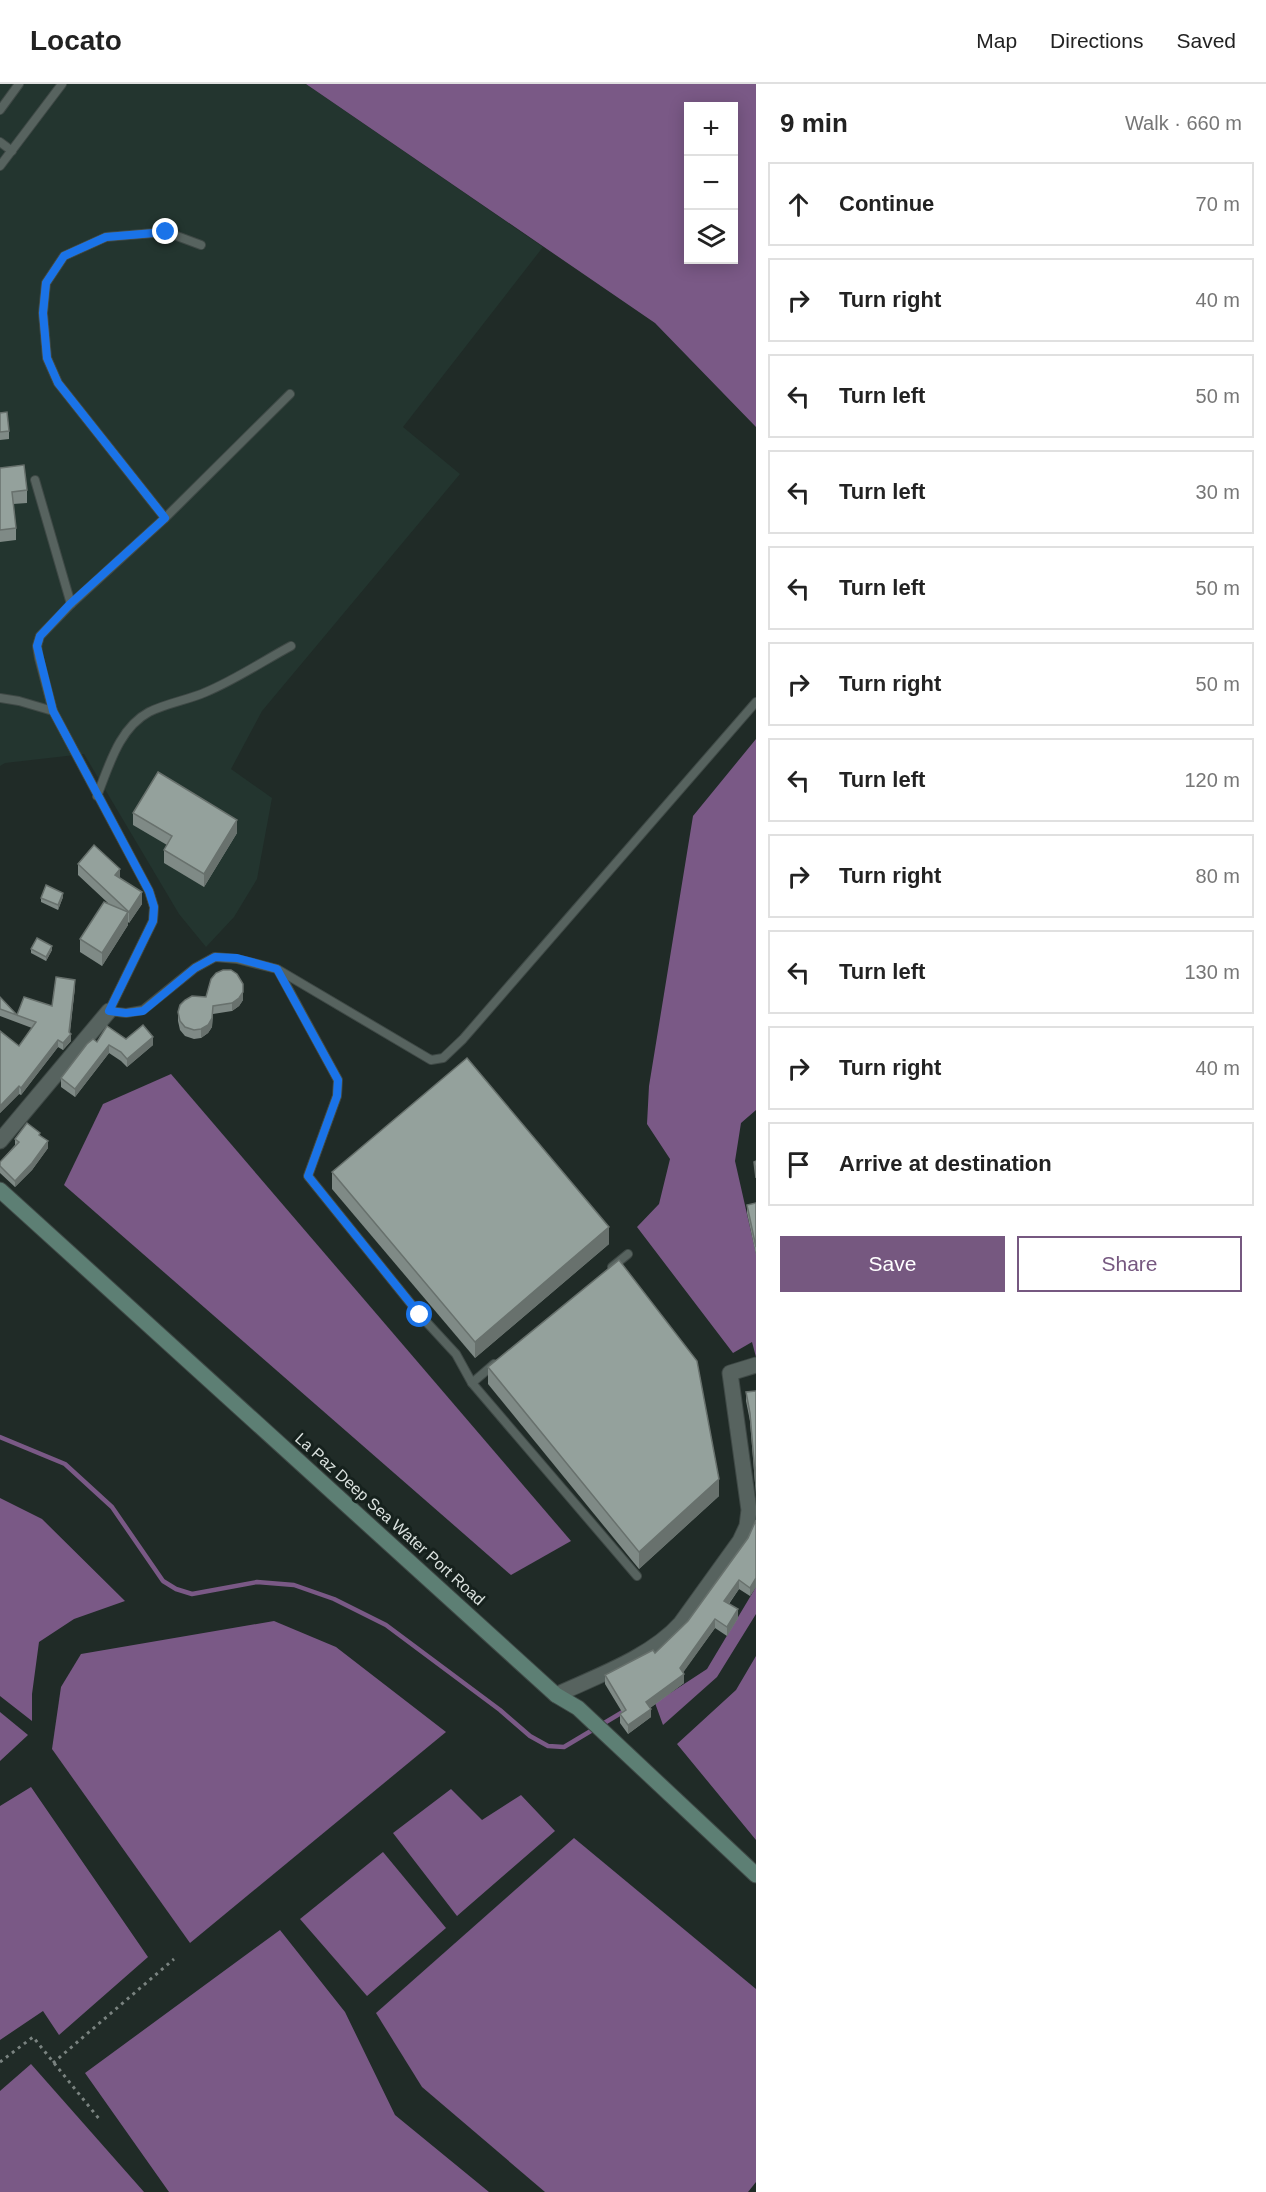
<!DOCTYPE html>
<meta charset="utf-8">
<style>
:root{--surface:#fff;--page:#f6f6f6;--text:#222;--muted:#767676;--line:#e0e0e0;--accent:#765880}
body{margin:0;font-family:Arial,sans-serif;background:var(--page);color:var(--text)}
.controls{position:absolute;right:18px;top:18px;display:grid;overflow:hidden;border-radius:0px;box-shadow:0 3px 15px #0003}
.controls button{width:54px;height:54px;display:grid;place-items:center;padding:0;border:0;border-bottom:2px solid var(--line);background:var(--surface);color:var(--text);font:30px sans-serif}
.stop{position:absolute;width:18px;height:18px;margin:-14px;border:4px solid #1a73e8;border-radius:50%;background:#fff}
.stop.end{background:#1a73e8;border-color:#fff;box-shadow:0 2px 6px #0008}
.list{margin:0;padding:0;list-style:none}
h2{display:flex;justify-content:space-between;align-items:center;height:78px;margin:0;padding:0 24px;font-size:26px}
h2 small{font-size:20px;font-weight:400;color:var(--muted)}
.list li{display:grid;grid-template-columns:39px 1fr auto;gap:18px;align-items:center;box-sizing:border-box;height:84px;margin:0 12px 12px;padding:0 12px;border:2px solid var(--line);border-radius:0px}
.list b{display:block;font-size:22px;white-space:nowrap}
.list em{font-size:20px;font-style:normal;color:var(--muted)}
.actions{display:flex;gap:12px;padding:18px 24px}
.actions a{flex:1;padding:14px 0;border:2px solid var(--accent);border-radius:0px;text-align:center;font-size:21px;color:var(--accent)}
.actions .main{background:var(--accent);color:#fff}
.icon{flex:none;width:33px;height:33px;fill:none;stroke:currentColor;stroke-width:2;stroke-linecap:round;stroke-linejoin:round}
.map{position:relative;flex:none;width:756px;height:2108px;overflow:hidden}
header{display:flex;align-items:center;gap:36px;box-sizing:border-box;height:84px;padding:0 30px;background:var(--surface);border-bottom:2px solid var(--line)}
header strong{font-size:28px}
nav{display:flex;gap:33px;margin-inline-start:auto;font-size:21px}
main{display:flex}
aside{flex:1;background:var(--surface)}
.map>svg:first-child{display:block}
.built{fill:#23352f}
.water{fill:#7a5986;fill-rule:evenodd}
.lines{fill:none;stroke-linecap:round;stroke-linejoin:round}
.stream{stroke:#7a5986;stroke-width:4.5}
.service-casing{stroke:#3f4946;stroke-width:10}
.minor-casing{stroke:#3f4946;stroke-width:17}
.secondary-casing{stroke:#3f4946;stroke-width:17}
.path{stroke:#7a8380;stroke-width:3;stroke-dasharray:3 4.5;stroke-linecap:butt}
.service{stroke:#57635f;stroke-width:8}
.minor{stroke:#57635f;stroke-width:15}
.secondary{stroke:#5d7f74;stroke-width:15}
.wall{fill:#7f8a86}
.shaded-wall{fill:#68716d}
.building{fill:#94a19c;stroke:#68716d;stroke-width:1.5}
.route{stroke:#1a73e8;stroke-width:8}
.labels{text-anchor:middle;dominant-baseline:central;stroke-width:6;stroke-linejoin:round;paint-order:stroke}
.street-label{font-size:16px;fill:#dae1de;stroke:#16211d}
</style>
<header>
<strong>Locato</strong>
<nav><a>Map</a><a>Directions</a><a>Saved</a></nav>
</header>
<main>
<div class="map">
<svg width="756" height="2108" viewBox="0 0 756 2108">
<rect width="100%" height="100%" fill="#202b27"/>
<polygon class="built" points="0,0 306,0 543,163 403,343 460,390 262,627 231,685 272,714 257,795 234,833 206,863 179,830 84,670 5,679 0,682"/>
<g class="water">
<path d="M306 0H756V343L655 239ZM688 22H734V176H688Z"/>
<polygon points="756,655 756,1026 741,1039 735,1077 756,1170 756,1273 752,1258 733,1269 637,1143 659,1120 670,1075 647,1040 649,1002 693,732"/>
<polygon points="171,990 571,1457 511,1491 64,1101 103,1020"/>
<polygon points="0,1414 42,1435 125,1517 74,1535 39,1558 32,1610 32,1637 0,1612"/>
<polygon points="756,1503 756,1530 717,1593 663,1641 655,1619 707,1585"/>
<polygon points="274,1537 336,1563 446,1648 190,1859 52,1665 61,1603 81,1570"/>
<polygon points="756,1572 756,1756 677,1660 736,1606"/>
<polygon points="0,1628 28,1651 0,1677"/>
<polygon points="31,1703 148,1873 59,1951 43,1927 0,1956 0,1722"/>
<polygon points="451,1705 482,1736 521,1711 555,1747 457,1832 393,1749"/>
<polygon points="574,1754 756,1905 756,2098 748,2108 545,2108 422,2003 376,1929"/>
<polygon points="383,1768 446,1844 367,1912 300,1835"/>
<polygon points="280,1846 345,1928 395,2031 489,2108 169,2108 85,1989"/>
<polygon points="31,1980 144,2108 0,2108 0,2007"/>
</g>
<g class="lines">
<polyline class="stream" points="0,1353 65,1380 112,1423 163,1497 176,1505 192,1510 257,1498 294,1501 334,1515 386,1541 500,1626 530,1652 548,1662 564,1663 626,1626"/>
<g class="service-casing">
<g id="service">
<polyline points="0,26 19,0"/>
<polyline points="0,58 12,67"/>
<polyline points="0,82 62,0"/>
<polyline points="290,310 165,434 71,520 40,552 37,562 39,574 53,627 149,807 154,823 153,837 109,927 126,929 143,926 195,884 215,873 237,875 277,885 431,976 443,974 463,955 756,618"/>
<polyline points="35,396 71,520"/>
<polyline points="165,434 58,299 47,274 43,229 46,199 64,172 106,153 166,148 201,161"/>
<polyline points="0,614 19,617 53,627"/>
<path d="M97 712C109 682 119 644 149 628 167 619 188 616 206 608 235 596 263 577 291 562"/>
<polyline points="278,886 338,996 337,1012 308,1092 420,1231 456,1270 472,1299 637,1492"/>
<polyline points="612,1183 628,1170"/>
<polyline points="472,1299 494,1280"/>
</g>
</g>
<g class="minor-casing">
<g id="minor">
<polyline points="0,1057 109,927"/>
<path d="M556 1611C597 1592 651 1573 681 1539L740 1457 747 1442 749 1426 730 1289 756 1281"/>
</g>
</g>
<g class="secondary-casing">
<polyline id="secondary" points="0,1106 556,1611 578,1624 756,1791"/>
</g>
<g class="path">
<polyline points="0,1978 33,1953 100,2036"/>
<polyline points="53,1979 174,1875"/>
</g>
<use href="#service" class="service"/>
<use href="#minor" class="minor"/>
<use href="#secondary" class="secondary"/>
</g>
<g class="wall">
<polygon points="0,329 9,347 9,355 0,356"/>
<polygon points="0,384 27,406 27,419 13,420 16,444 16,456 0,458"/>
<polygon points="133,729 237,749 204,803 164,779 164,766 167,761 133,741"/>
<polygon points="78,780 120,794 142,820 129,839 128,838 128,841 102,882 80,868 80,855 108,819 78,791"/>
<polygon points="63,813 58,826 41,818 41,814"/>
<polygon points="31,865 52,866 46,877 31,869"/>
<polygon points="75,903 70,949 71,957 63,966 58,963 21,1011 19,1010 0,1029 0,947 19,962 32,944 0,932 0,913 17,931 52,922"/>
<polygon points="206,913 243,916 239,922 232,927 213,930 212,943 208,949 201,954 194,955 185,952 180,946 178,937 178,928"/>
<polygon points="126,955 153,961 127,983 121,977 109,969 75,1013 61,1003 61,994 97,958"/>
<polygon points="40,1051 48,1064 32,1086 15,1103 0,1089 0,1078 15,1061 15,1055"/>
<polygon points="332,1088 609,1160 475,1274 332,1105"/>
<polygon points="756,1119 756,1171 747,1129 747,1121"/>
<polygon points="488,1283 719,1412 639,1485 488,1300"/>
<polygon points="756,1307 756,1411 750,1337 746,1317 746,1308"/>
<polygon points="756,1436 756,1503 750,1512 739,1505 729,1520 738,1534 727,1552 715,1544 683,1588 684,1599 650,1624 651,1633 628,1650 620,1639 620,1630 622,1628 605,1600 605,1591 655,1569 688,1537 748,1454"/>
</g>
<g class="shaded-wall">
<polygon points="237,736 237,749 204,803 204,790"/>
<polygon points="120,785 120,796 115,791"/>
<polygon points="142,808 142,820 129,839 129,828"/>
<polygon points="63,809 63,813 58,826 58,821"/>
<polygon points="128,828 128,841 102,882 102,869"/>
<polygon points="52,862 52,866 46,877 46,873"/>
<polygon points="75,896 75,903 69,952 71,950 71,957 63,966 63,959 69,948"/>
<polygon points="243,900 243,916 239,922 232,927 232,919"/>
<polygon points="213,922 212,943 208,949 201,954 201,945"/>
<polygon points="153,953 153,961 127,983 127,975"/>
<polygon points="58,956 58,963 21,1011 21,1004"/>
<polygon points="109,961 109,969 75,1013 75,1005"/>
<polygon points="19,1002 19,1010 0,1029 0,1022"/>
<polygon points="48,1057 48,1064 32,1086 15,1103 15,1097"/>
<polygon points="609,1143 609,1160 475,1274 475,1258"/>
<polygon points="719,1395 719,1412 639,1485 639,1468"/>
<polygon points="756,1494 756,1503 750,1512 750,1504"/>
<polygon points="739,1496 739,1505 724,1526 724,1517"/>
<polygon points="738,1525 738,1534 727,1552 727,1543"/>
<polygon points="715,1535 715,1544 680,1593 680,1584"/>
<polygon points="684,1590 684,1599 646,1627 646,1618"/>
<polygon points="651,1625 651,1633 628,1650 628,1641"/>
</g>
<g class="building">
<polygon points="7,328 9,347 0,348 0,329"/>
<polygon points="24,381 27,406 12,408 16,444 0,446 0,384"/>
<polygon points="158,688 237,736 204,790 164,766 172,752 133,729"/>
<polygon points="94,761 120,785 115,791 142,808 129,828 78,780"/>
<polygon points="46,801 63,809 58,821 41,814"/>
<polygon points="104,818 128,828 102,869 80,855"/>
<polygon points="37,854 52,862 46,873 31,865"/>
<polygon points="223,886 231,886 237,890 243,900 243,908 239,914 232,919 213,922 212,934 208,941 201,945 194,946 185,943 180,937 178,928 180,921 185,916 192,912 206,913 211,895 216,889"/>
<polygon points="56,893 75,896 69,948 71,950 63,959 58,956 21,1004 19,1002 0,1022 0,947 19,962 36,938 0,925 0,913 17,931 24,913 52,922"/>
<polygon points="143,941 153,953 127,975 121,968 109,961 75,1005 61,994 87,960 93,955 97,958 107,942 126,955"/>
<polygon points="467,974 609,1143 475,1258 332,1088"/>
<polygon points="27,1039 40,1049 39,1051 48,1057 32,1079 15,1097 0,1082 0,1078 19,1058 15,1055"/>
<polygon points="756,1077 756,1094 754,1078"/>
<polygon points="756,1119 756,1163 747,1121"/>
<polygon points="619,1176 697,1277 719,1395 639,1468 488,1283"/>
<polygon points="756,1307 756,1402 750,1329 746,1308"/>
<polygon points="756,1436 756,1494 750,1504 739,1496 724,1517 738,1525 727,1543 715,1535 680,1584 684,1590 646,1618 651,1625 628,1641 620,1630 626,1626 605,1591 653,1566 655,1569 688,1537 748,1454"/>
</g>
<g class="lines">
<polyline class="route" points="166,148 106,153 64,172 46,199 43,229 47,274 58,299 165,434 70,520 40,552 37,562 53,627 149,807 154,823 153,837 109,927 126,929 143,927 195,884 215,873 237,874 277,885 338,996 337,1012 308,1092 420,1231"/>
</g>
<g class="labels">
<g class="street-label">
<text transform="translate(390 1435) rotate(42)">La Paz Deep Sea Water Port Road</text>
</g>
</g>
</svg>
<div class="controls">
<button>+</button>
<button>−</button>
<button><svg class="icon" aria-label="layers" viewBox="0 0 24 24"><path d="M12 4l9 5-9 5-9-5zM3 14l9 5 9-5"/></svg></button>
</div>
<div class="stop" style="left:420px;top:1231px"></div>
<div class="stop end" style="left:166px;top:148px"></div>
</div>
<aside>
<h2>9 min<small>Walk · 660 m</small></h2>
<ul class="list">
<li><svg class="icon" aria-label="ahead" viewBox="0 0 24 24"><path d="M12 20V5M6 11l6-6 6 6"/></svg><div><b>Continue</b></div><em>70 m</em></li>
<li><svg class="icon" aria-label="right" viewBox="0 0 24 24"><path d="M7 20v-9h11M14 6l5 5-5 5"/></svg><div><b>Turn right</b></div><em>40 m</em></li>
<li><svg class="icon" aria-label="left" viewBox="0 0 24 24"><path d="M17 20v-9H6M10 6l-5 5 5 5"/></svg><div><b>Turn left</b></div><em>50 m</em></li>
<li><svg class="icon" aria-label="left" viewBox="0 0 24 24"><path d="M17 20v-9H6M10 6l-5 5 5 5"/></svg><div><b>Turn left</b></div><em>30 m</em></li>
<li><svg class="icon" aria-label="left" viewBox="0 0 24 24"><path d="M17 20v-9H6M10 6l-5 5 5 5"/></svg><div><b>Turn left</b></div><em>50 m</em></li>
<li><svg class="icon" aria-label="right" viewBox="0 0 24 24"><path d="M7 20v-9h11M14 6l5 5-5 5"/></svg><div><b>Turn right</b></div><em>50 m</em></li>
<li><svg class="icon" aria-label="left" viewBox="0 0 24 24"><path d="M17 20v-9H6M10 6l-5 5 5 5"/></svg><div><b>Turn left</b></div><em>120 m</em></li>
<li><svg class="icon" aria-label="right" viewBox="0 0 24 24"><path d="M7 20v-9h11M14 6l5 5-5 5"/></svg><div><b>Turn right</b></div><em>80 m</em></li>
<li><svg class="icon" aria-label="left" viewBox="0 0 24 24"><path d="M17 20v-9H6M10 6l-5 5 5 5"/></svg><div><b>Turn left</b></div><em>130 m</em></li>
<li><svg class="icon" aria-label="right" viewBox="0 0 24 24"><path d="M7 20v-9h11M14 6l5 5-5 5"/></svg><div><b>Turn right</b></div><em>40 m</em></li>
<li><svg class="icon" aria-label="arrive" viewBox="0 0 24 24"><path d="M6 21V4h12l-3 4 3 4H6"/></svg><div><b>Arrive at destination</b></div></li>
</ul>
<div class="actions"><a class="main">Save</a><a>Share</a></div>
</aside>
</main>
